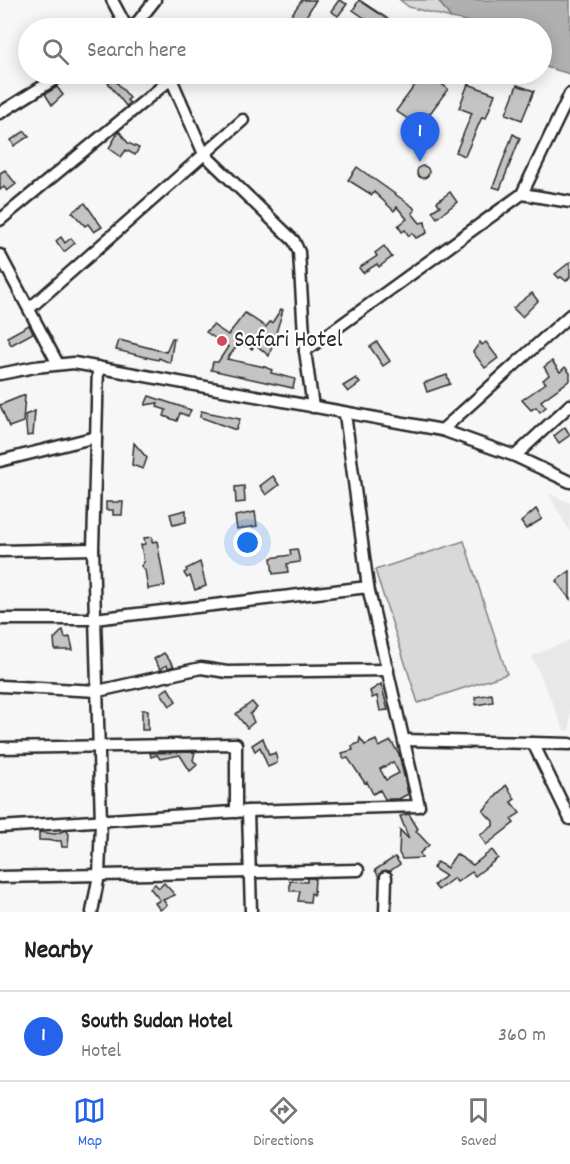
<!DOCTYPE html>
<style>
:root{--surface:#fff;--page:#f6f6f6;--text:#222;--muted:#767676;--line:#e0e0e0;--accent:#2563eb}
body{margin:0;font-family:Dekko,sans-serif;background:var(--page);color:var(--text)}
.you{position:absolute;left:248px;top:543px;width:21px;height:21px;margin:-15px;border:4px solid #fff;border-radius:50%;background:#1a73e8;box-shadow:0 0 0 9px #1a73e833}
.badge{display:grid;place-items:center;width:39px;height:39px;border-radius:50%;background:var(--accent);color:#fff;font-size:20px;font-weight:700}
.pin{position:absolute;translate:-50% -50px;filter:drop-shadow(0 2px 3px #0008)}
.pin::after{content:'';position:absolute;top:32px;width:21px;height:18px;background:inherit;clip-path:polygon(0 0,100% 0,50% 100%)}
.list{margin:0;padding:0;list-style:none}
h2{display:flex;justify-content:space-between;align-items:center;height:78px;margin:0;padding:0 24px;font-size:26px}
h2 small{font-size:20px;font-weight:400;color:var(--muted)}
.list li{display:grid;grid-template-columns:39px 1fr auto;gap:18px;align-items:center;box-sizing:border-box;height:90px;padding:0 24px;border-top:2px solid var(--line)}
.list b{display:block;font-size:22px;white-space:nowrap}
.list p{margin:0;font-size:20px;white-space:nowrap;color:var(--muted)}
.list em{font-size:20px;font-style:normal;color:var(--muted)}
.icon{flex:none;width:33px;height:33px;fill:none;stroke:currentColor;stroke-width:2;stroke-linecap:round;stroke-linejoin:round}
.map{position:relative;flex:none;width:570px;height:912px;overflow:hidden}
.search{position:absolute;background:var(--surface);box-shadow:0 3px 15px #0003;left:18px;right:18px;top:18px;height:66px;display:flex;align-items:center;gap:15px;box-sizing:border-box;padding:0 21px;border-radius:33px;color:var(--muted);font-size:22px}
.sheet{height:168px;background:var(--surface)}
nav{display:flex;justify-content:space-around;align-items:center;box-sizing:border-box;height:84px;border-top:2px solid var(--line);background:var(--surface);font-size:16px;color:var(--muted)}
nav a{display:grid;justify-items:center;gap:3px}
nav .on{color:var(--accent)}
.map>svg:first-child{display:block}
.built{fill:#e8e8e8}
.green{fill:#d9d9d9;stroke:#828282;stroke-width:1.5}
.water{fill:#b0b0b0;stroke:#7b7b7b;stroke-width:1.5}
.building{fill:#c4c4c4;stroke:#2b2b2b;stroke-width:1.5;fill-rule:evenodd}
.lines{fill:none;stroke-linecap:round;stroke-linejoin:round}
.minor-casing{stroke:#2b2b2b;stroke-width:15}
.minor{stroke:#fff;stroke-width:10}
.poi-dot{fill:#d1495b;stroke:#fff;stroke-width:2}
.labels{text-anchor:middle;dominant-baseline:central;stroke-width:4.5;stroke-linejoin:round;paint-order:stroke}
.poi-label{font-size:24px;fill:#2b2b2b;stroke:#fff;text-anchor:start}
</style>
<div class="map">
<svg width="570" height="912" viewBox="0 0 570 912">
<rect width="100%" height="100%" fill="#f7f7f7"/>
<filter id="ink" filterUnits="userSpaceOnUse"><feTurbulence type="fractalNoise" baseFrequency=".0167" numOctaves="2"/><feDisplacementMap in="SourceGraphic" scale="12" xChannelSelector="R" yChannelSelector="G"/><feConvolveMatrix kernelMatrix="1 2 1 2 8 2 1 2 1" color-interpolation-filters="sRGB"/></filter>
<g filter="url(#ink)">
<g class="built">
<polygon points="548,493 570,503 570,532"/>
<polygon points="570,640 570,731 564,730 532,656"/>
</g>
<g class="green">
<polygon points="400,0 438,0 451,18 409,7"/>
<polygon points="464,541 507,674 418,703 375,570"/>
</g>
<polygon class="water" points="438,0 570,0 570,74 542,66 542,28 478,28 466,21 451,18"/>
<g class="building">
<polygon points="302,0 316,0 299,28 282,28"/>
<polygon points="339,0 347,4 338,16 331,11"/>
<polygon points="359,0 394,23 391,28 379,28 353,10"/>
<polygon points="423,74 429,74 448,89 420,127 396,111"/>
<polygon points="114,79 130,98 127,100 130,103 126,106 108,83"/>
<polygon points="468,84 495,94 486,118 482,117 465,156 456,152 472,113 459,108"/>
<polygon points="517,85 534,91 522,120 506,114"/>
<polygon points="57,87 63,95 52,105 45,94"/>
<polygon points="25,131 29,136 14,146 11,140"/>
<polygon points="119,131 128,143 139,148 135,155 126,150 121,157 109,148"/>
<polygon points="513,134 520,138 500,189 493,187"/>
<circle cx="423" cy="172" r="6"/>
<polygon points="357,167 413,207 415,210 412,213 420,223 425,222 427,233 416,238 412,233 409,236 405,230 402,232 398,226 407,219 397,207 394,211 374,192 372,195 348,180"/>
<polygon points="5,170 16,184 7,191 4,187 0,190 0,173"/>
<polygon points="450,192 457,202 437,218 432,211 440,206 437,202"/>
<polygon points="85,203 102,227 94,232 88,224 85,226 72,212"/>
<polygon points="61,237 65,243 71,238 75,243 64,252 56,241"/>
<polygon points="384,246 392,257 379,267 377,264 363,273 359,268 377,256 375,253"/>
<polygon points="570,262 570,277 566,281 561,277 559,278 555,274"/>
<polygon points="532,293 538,301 522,317 513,308"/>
<polygon points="281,309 283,310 269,356 255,344 252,349 240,342 227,359 265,367 272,370 271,373 295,379 293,388 211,370 213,362 218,362 228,347 206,332 213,325 228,335 245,313 266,327 270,322 272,323"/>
<polygon points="29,325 33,333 11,345 7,337"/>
<polygon points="172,338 174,338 170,363 159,358 158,360 116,350 119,340 166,352"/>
<polygon points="377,342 390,361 383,366 370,347"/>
<polygon points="480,342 482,345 486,342 498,358 485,368 473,352"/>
<polygon points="552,361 560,372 565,367 570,373 570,380 541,401 546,407 540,412 536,407 531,410 522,400 546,383 543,380 549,375 544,367"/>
<polygon points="447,375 450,384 427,392 424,383"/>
<polygon points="356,378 360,383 348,392 343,386"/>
<polygon points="25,395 23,422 9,427 0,405"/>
<polygon points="149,396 191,410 188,416 180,413 177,421 164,416 166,410 157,407 158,403 145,405"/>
<polygon points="35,411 33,435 27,436 25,415"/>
<polygon points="201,411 240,419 236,430 200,417"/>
<polygon points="565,427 570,435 559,443 554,436"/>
<polygon points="134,443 147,458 143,469 132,465"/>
<polygon points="273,476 279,485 266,495 260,486"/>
<polygon points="244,486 245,502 236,503 235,487"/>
<polygon points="106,502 123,502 122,515 113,515 113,510 106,510"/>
<polygon points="536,509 542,519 526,529 521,522"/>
<polygon points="186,510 186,522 173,525 170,514"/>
<polygon points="255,512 257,526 237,529 235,516"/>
<polygon points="152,537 152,542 157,541 165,586 148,589 145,570 141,566 144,562 141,545 145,544 144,538"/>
<polygon points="297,549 300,562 287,564 288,572 273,574 271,558 291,555 290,550"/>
<polygon points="200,562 206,586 195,590 190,576 187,578 184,573 187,571 186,569"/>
<polygon points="570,571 570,599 556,581"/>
<polygon points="63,630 65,638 70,637 73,650 55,650 54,639"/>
<polygon points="164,653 174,666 168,668 167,665 160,669 154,659"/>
<polygon points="381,684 388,710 380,711 377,696 372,698 370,691"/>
<polygon points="168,688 176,701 170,706 161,693"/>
<polygon points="492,694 493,702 476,705 475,697"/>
<polygon points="252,702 257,708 250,714 254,722 247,728 236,714"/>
<rect x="142" y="710" width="6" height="20"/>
<polygon points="263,738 269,755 275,753 277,759 277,763 268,767 260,747 255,751 252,745"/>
<path d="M360 738 365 745 376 740 379 747 391 741 399 754 408 794 399 799H385L380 790 373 794 367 782 365 783 348 758 344 759 342 753 353 750 352 746 359 743ZM393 762 399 773 386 780 380 769Z"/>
<polygon points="195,752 193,760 197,765 190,771 180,755 160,759 157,755 151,757 150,753"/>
<polygon points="506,785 515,799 511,802 520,813 511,819 514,823 486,845 480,835 493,826 493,821 483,811"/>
<polygon points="409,814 418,829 416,831 429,845 420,853 422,858 402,859 399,853 400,830 409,839 400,816"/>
<polygon points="66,830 69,834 68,847 62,847 61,841 39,840 39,832 55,834"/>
<polygon points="492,850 498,858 475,876 472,872 457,882 454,878 438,890 434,885 446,876 433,868 437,862 447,868 456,854 473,865"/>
<polygon points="395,857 400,864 390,871 382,871 379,877 375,870"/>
<polygon points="307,878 315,878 314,895 311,893 310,902 298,901 300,891 290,891 290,881 307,882"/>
<polygon points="164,883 175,895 163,900 167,905 160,910 155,903 160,900 150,888 155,884 159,888"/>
</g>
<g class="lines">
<g class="minor-casing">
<g id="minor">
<polyline points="112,0 127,28"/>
<polyline points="133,28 155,0"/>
<polyline points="169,74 204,154 294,241 299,252 305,351 313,407"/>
<polyline points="0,113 63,74"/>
<polyline points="522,194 570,202"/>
<polyline points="0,220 171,79"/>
<polyline points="0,255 58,364"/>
<polyline points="30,308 243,120"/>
<polyline points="305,351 522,194 570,94"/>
<polyline points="0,374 35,367 74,363 442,430 515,456 570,482"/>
<polyline points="345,414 368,587"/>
<polyline points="442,430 570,315"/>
<polyline points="515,456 570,405"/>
<polyline points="0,461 96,437"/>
<polyline points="0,551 93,549"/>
<polyline points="0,619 94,619 368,587 419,806 248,811 0,827"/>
<polyline points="0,686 98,691 201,668 227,672 388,670"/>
<polyline points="404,740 570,744"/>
<polyline points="533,743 570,819"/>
<polyline points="0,748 236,744 236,812"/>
<polyline points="248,811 251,912"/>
<polyline points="0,877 358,870"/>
<polyline points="92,912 99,875 101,822 93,549 98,367"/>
<polyline points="385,912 386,877"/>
</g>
</g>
<use href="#minor" class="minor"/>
</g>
</g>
<circle class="poi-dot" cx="222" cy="341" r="6"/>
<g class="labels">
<g class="poi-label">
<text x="234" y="341">Safari Hotel</text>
</g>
</g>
</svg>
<div class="you"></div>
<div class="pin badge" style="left:420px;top:162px">1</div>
<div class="search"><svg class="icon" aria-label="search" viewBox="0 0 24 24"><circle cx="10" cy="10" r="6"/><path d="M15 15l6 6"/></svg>Search here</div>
</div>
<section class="sheet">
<h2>Nearby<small></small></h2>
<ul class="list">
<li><span class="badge">1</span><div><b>South Sudan Hotel</b><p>Hotel</p></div><em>360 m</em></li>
</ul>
</section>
<nav>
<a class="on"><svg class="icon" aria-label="map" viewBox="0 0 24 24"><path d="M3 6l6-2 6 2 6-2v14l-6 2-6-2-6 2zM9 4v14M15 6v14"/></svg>Map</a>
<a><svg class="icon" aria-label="directions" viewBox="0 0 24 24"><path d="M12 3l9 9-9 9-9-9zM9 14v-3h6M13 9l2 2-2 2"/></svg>Directions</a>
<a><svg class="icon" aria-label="saved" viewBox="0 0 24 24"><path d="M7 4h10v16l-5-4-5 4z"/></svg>Saved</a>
</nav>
